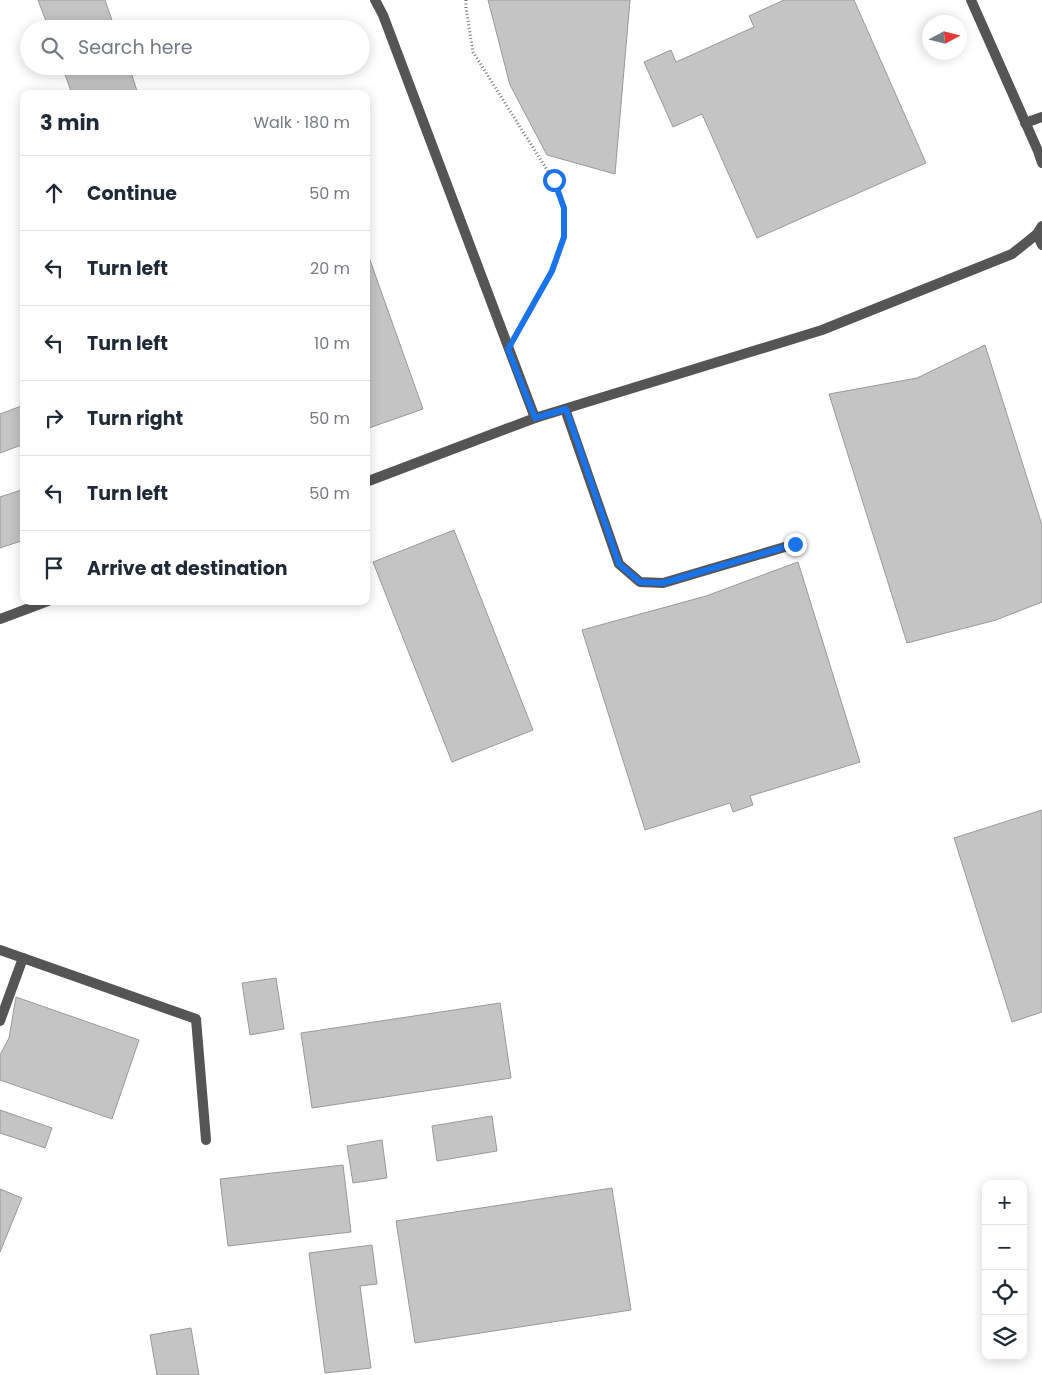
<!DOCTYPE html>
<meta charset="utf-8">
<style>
:root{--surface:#fff;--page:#f2f2f3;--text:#1f2937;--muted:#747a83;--line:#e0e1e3}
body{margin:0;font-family:Poppins,sans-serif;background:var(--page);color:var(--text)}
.controls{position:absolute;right:15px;bottom:15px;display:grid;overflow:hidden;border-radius:10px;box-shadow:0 2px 12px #0003}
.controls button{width:45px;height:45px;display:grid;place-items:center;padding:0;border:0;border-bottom:1px solid var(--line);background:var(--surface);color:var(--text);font:25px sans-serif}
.compass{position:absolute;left:922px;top:15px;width:45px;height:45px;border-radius:50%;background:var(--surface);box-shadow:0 2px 12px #0003;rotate:83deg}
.stop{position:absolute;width:15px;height:15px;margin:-11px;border:4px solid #1a73e8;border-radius:50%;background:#fff}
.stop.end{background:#1a73e8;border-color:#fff;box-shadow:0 1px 5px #0008}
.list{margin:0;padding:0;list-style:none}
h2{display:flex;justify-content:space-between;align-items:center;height:65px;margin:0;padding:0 20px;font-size:21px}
h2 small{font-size:16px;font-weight:400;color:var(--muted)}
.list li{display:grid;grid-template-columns:32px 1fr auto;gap:15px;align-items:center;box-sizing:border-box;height:75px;padding:0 20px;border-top:1px solid var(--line)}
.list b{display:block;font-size:19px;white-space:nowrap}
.list em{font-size:16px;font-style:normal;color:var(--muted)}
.icon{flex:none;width:28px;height:28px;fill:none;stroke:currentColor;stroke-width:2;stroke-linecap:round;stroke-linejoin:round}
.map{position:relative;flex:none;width:1042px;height:1375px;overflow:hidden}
.search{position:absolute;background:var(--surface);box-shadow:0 2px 12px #0003;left:20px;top:20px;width:350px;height:55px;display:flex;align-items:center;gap:12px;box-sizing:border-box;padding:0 18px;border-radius:28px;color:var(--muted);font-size:19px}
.panel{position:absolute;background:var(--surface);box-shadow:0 2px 12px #0003;left:20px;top:90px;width:350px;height:515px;border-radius:10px}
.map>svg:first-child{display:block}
.building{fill:#c4c4c4;stroke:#999}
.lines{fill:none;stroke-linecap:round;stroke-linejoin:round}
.path{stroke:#777;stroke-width:3;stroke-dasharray:1 2.5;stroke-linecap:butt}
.service{stroke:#555;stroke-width:10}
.route{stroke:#1a73e8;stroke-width:6}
</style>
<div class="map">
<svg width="1042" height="1375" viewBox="0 0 1042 1375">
<rect width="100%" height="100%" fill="#fff"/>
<g class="building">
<polygon points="38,0 105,0 115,29 49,29"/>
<polygon points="488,0 630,0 615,174 547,155 510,85"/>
<polygon points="784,0 854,0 926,163 757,238 702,114 673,127 644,62 671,50 676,62 754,27 749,16"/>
<polygon points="62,66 129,66 138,94 72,94"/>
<polygon points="366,249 423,409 366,429"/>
<polygon points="985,345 1042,525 1042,602 996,620 907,643 829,394 917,378"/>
<polygon points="24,405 24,444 0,453 0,414"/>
<polygon points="24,489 24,540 0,548 0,497"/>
<polygon points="454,530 533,730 452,762 373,562"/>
<polygon points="798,562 860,762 750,796 753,805 733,812 730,803 645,830 582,630 706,596"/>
<polygon points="1042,810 1042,1012 1012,1022 954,838"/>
<polygon points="276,978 284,1029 250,1035 242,983"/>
<polygon points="16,997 139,1040 112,1119 0,1080 0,1055 9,1038"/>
<polygon points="500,1003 511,1078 312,1108 301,1033"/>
<polygon points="0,1110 52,1128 45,1148 0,1133"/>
<polygon points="492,1116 497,1151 437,1161 432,1126"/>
<polygon points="382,1140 387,1178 353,1183 347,1146"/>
<polygon points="343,1165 351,1232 228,1246 220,1179"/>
<polygon points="612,1188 631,1310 415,1343 396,1221"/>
<polygon points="0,1189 22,1198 0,1252"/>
<polygon points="372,1245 377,1284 360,1286 371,1368 325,1373 309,1253"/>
<polygon points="191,1328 199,1375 157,1375 150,1335"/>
</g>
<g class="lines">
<polyline class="path" points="466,0 466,8 473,52 554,181 564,208 564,237 552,271 520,329"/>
<g class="service">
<polyline points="375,0 383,15 535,418"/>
<polyline points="971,0 1038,151 1042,163"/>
<polyline points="1025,123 1042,117"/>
<polyline points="1037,234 1042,245"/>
<polyline points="565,409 619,564 640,582 663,583 795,544"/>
<polyline points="366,482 535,418 822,330 1012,254 1037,234 1042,226"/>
<polyline points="0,619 48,601"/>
<polyline points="0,950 196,1019 206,1140"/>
<polyline points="0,1021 23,958"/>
</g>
</g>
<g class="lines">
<polyline class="route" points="554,180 564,208 564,237 552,271 508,349 535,418 566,409 619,564 640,582 663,583 795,544"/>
</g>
</svg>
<div class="controls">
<button>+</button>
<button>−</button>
<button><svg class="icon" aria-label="locate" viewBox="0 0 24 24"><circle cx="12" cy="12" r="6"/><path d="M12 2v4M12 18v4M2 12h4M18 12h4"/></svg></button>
<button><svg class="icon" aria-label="layers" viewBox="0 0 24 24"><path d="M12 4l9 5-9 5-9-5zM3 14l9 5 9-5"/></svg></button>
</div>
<svg class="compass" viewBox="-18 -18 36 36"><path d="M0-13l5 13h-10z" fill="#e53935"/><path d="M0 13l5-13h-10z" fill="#747a83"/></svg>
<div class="stop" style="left:554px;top:180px"></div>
<div class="stop end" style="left:795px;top:544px"></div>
<div class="search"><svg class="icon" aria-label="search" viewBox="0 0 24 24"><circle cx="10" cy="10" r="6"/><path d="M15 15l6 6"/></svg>Search here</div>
<section class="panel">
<h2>3 min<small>Walk · 180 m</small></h2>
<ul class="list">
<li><svg class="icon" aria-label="ahead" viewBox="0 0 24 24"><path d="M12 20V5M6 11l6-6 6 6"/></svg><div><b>Continue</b></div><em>50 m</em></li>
<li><svg class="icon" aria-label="left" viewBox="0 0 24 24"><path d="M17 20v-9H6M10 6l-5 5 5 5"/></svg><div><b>Turn left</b></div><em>20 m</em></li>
<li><svg class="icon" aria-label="left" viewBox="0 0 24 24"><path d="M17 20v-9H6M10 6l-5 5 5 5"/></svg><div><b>Turn left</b></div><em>10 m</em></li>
<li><svg class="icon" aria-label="right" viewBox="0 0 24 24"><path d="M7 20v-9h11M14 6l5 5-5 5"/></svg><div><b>Turn right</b></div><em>50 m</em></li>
<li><svg class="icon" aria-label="left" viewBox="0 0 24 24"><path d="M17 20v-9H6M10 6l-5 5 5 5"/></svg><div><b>Turn left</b></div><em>50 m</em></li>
<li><svg class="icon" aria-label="arrive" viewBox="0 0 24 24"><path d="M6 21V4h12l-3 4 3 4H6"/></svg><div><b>Arrive at destination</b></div></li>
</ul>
</section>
</div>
